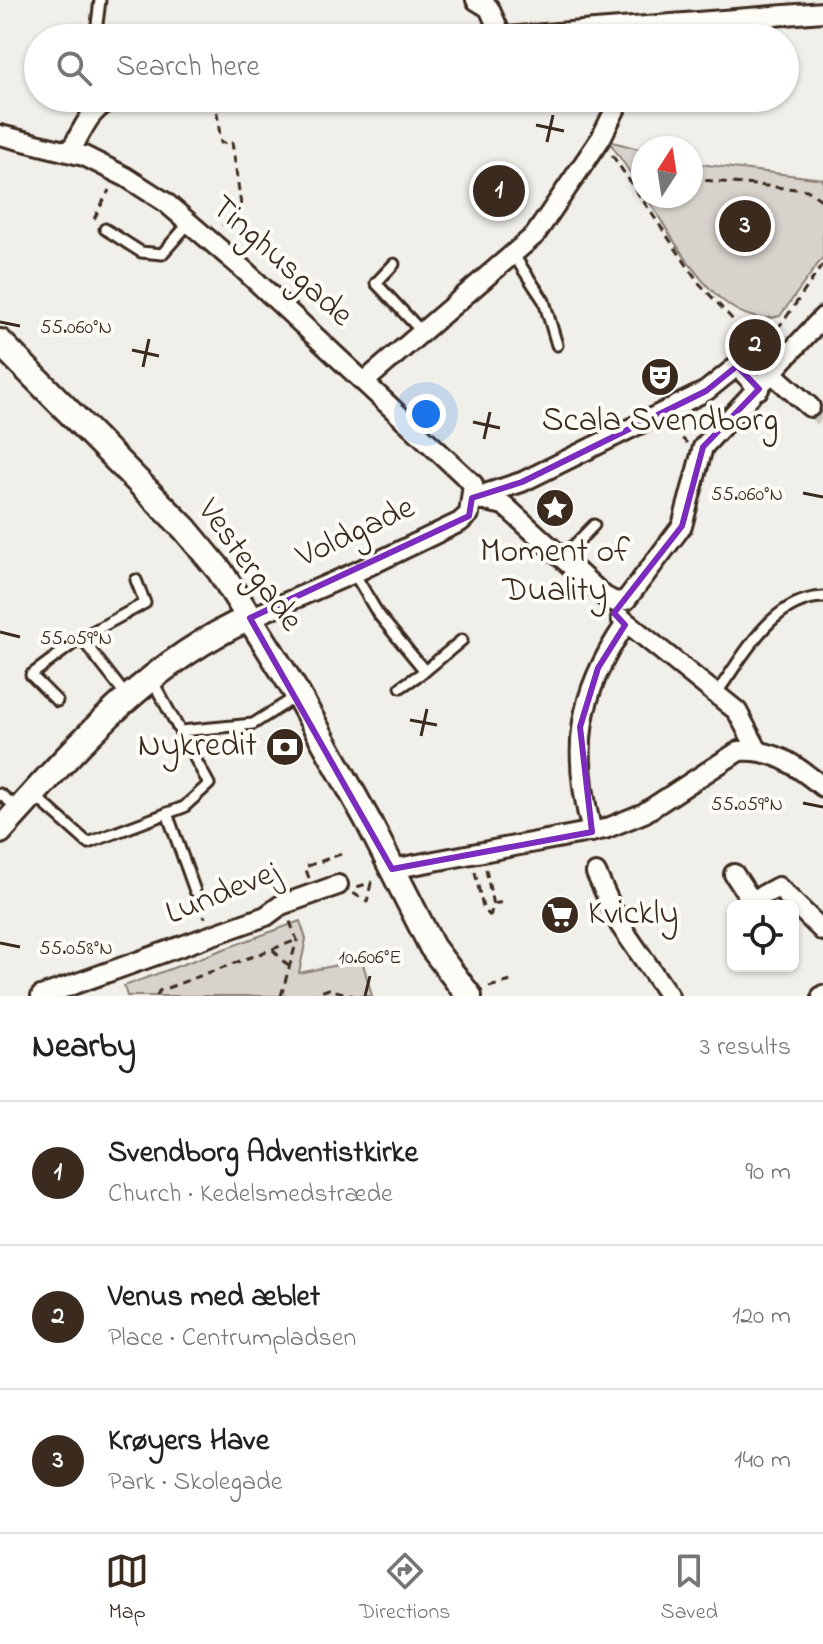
<!DOCTYPE html>
<meta charset="utf-8">
<style>
:root{--surface:#fff;--page:#f2f2f2;--text:#222;--muted:#767676;--line:#e0e0e0;--accent:#3b2a1e}
body{margin:0;font-family:"Indie Flower",sans-serif;background:var(--page);color:var(--text)}
.controls{position:absolute;right:24px;bottom:24px;display:grid;overflow:hidden;border-radius:12px;box-shadow:0 2px 6px #0004}
.controls button{width:72px;height:72px;display:grid;place-items:center;padding:0;border:0;border-bottom:2px solid var(--line);background:var(--surface);color:var(--text);font:40px sans-serif}
.compass{position:absolute;left:631px;top:136px;width:72px;height:72px;border-radius:50%;background:var(--surface);box-shadow:0 2px 6px #0004;rotate:12deg}
.you{position:absolute;left:426px;top:414px;width:28px;height:28px;margin:-20px;border:6px solid #fff;border-radius:50%;background:#1a73e8;box-shadow:0 0 0 12px #1a73e833}
.badge{display:grid;place-items:center;width:52px;height:52px;border-radius:50%;background:var(--accent);color:#fff;font-size:26px;font-weight:700}
.pin{position:absolute;translate:-50% -50%;border:4px solid #fff;box-shadow:0 2px 8px #0006}
.list{margin:0;padding:0;list-style:none}
h2{display:flex;justify-content:space-between;align-items:center;height:104px;margin:0;padding:0 32px;font-size:34px}
h2 small{font-size:26px;font-weight:400;color:var(--muted)}
.list li{display:grid;grid-template-columns:52px 1fr auto;gap:24px;align-items:center;box-sizing:border-box;height:144px;padding:0 32px;border-top:2px solid var(--line)}
.list b{display:block;font-size:30px;white-space:nowrap}
.list p{margin:0;font-size:26px;white-space:nowrap;color:var(--muted)}
.list em{font-size:26px;font-style:normal;color:var(--muted)}
.icon{flex:none;width:44px;height:44px;fill:none;stroke:currentColor;stroke-width:2;stroke-linecap:round;stroke-linejoin:round}
.map{position:relative;flex:none;width:823px;height:996px;overflow:hidden}
.search{position:absolute;background:var(--surface);box-shadow:0 2px 6px #0004;left:24px;right:24px;top:24px;height:88px;display:flex;align-items:center;gap:20px;box-sizing:border-box;padding:0 28px;border-radius:44px;color:var(--muted);font-size:30px}
.sheet{height:536px;background:var(--surface)}
nav{display:flex;justify-content:space-around;align-items:center;box-sizing:border-box;height:112px;border-top:2px solid var(--line);background:var(--surface);font-size:22px;color:var(--muted)}
nav a{display:grid;justify-items:center;gap:4px}
nav .on{color:var(--accent)}
.map>svg:first-child{display:block}
.green{fill:#d7d2cc;stroke:#897e75;stroke-width:2}
.lines{fill:none;stroke-linecap:round;stroke-linejoin:round}
.street-tunnel{stroke:#cdc8c1;stroke-width:18;stroke-dasharray:18 9;stroke-linecap:butt}
.lane-casing{stroke:#3b2a1e;stroke-width:15}
.street-casing{stroke:#3b2a1e;stroke-width:24}
.secondary-casing{stroke:#3b2a1e;stroke-width:30}
.path{stroke:#3b2a1e;stroke-width:3;stroke-dasharray:8 6;stroke-linecap:butt}
.lane{stroke:#fdfcf7;stroke-width:9}
.street{stroke:#fdfcf7;stroke-width:18}
.secondary{stroke:#fdfcf7;stroke-width:24}
.marked{fill:none;stroke:#7b2cbf;stroke-width:6;stroke-linejoin:round}
.ticks{fill:none;stroke:#3b2a1e;stroke-width:3}
.labels{text-anchor:middle;dominant-baseline:central;stroke-width:8;stroke-linejoin:round;paint-order:stroke}
.street-label{font-size:34px;fill:#3b2a1e;stroke:#fdfcf7}
.poi-label{font-size:34px;fill:#3b2a1e;stroke:#fdfcf7}
.ticks-label{font-size:20px;text-anchor:middle;fill:#3b2a1e;stroke:#fdfcf7;stroke-width:8;stroke-linejoin:round;paint-order:stroke}
</style>
<div class="map">
<svg width="823" height="996" viewBox="0 0 823 996">
<rect width="100%" height="100%" fill="#f1efea"/>
<filter id="ink" filterUnits="userSpaceOnUse"><feTurbulence type="fractalNoise" baseFrequency=".0125" numOctaves="2"/><feDisplacementMap in="SourceGraphic" scale="16" xChannelSelector="R" yChannelSelector="G"/><feConvolveMatrix kernelMatrix="1 2 1 2 8 2 1 2 1" color-interpolation-filters="sRGB"/></filter>
<g filter="url(#ink)">
<g class="green">
<polygon points="609,141 643,150 643,192"/>
<path d="M691 163 823 179V257L780 316C720 334 673 237 646 196H691Z"/>
<polygon points="300,921 306,939 299,973 362,960 372,996 127,996 124,986"/>
</g>
<g class="lines">
<polyline class="street-tunnel" points="810,407 823,418"/>
<g class="lane-casing">
<g id="lane">
<polyline points="97,24 100,0"/>
<polyline points="105,229 141,252 162,254 190,222"/>
<polyline points="513,254 544,301 557,345"/>
<polyline points="394,264 376,283 422,332"/>
<polyline points="561,559 594,525"/>
<polyline points="354,573 378,614 425,671 462,640"/>
<polyline points="81,638 128,698"/>
<polyline points="401,687 425,671"/>
<path d="M716 694C744 656 771 599 823 597"/>
<polyline points="57,701 31,675 81,638 145,603 136,580"/>
<polyline points="181,731 253,724 297,696"/>
<polyline points="0,794 19,809"/>
<polyline points="34,795 88,843 184,807 209,784 152,680"/>
<polyline points="167,813 195,891"/>
</g>
</g>
<g class="street-casing">
<g id="street">
<polyline points="476,0 489,8 502,37"/>
<polyline points="493,38 823,12"/>
<polyline points="0,135 84,156 126,177 165,202 243,269 473,484 469,514 460,522 354,573 250,618"/>
<path d="M71 151C83 128 92 103 120 98"/>
<polyline points="773,374 810,407"/>
<polyline points="364,382 535,235 601,138 621,98"/>
<polyline points="479,496 522,482 706,391 737,366 759,389"/>
<polyline points="472,498 504,505 604,596 615,602 626,600 682,526 703,447 823,317"/>
<polyline points="621,618 737,711 757,749"/>
<path d="M592 832C571 750 577 695 625 625"/>
<path d="M392 869 605 829 644 813 739 751C774 748 797 766 823 787"/>
<polyline points="596,873 620,925 669,996"/>
<polyline points="734,874 752,901 778,887 823,931"/>
<polyline points="41,996 266,916 281,905 338,885"/>
<polyline points="822,996 823,995"/>
</g>
</g>
<g class="secondary-casing">
<g id="secondary">
<polyline points="0,342 185,529 220,571 298,695 368,821 432,947 469,996"/>
<path d="M0 831C72 751 149 661 250 618"/>
</g>
</g>
<g class="path">
<polyline points="215,98 221,143 232,142 241,205 222,226"/>
<polyline points="612,155 699,283 745,333 753,348 763,355"/>
<polyline points="691,179 807,190 823,201"/>
<polyline points="636,190 643,186"/>
<polyline points="94,219 109,190"/>
<polyline points="757,348 783,322 823,264"/>
<polyline points="672,429 687,443"/>
<polyline points="486,869 493,906 490,916"/>
<polyline points="475,872 483,908 490,916"/>
<polyline points="309,878 305,867 341,854"/>
<polyline points="357,887 372,882"/>
<polyline points="353,893 367,902 371,883"/>
<polyline points="200,902 205,918"/>
<polyline points="493,904 504,902"/>
<polyline points="273,950 289,967"/>
<polyline points="489,987 511,981"/>
<polyline points="157,996 159,991 297,940"/>
<polyline points="281,996 297,940 289,919"/>
<polyline points="309,996 329,989 354,996"/>
</g>
<use href="#lane" class="lane"/>
<use href="#street" class="street"/>
<use href="#secondary" class="secondary"/>
</g>
</g>
<path class="marked" d="M737 366 759 389 703 447 682 526 614 613 625 625 598 668 580 727 592 832 392 869 250 618 469 516 472 498 522 482 706 391Z"/>
<path class="ticks" d="M536 125 564 131M547 142 553 115M0 322 20 326M132 350 159 356M143 367 149 339M473 422 500 428M484 439 490 412M803 493 823 497M0 632 20 637M410 720 437 725M421 736 427 709M803 803 823 807M0 943 20 947M365 996 370 976"/>
<defs>
<g id="theatre-disc" transform="scale(2)"><circle r="9.5" fill="#3b2a1e" stroke="#fdfcf7"/><path d="M-5-5.5Q0-4 5-5.5V0Q5 5 0 6Q-5 5-5 0ZM-3.3-2.5H-1v1.5H-3.3ZM1-2.5H3.3v1.5H1ZM-2.8 1Q0 5.5 2.8 1Z" fill="#fff"/></g>
<g id="sight-disc" transform="scale(2)"><circle r="9.5" fill="#3b2a1e" stroke="#fdfcf7"/><path d="M0-6L1.8-2.2L6-1.7L2.9 1.2L3.7 5.4L0 3.3L-3.7 5.4L-2.9 1.2L-6-1.7L-1.8-2.2Z" fill="#fff"/></g>
<g id="bank-disc" transform="scale(2)"><circle r="9.5" fill="#3b2a1e" stroke="#fdfcf7"/><path d="M-6-4H6V4H-6ZM0-2.3a2.3 2.3 0 1 0 0 4.6a2.3 2.3 0 1 0 0-4.6Z" fill="#fff"/></g>
<g id="supermarket-disc" transform="scale(2)"><circle r="9.5" fill="#3b2a1e" stroke="#fdfcf7"/><path d="M-6-5.5h2.5l.6 2H6L4.5 2H-2.5L-4.4-4H-6ZM-1.5 3.2a1.3 1.3 0 1 0 .1 0ZM3 3.2a1.3 1.3 0 1 0 .1 0Z" fill="#fff"/></g>
</defs>
<g fill-rule="evenodd">
<use href="#theatre-disc" x="660" y="377"/>
<use href="#sight-disc" x="555" y="508"/>
<use href="#bank-disc" x="285" y="747"/>
<use href="#supermarket-disc" x="560" y="915"/>
</g>
<g class="labels">
<g class="street-label">
<text transform="translate(281 262) rotate(42)">Tinghusgade</text>
<text transform="translate(356 533) rotate(-25)">Voldgade</text>
<text transform="translate(249 566) rotate(54)">Vestergade</text>
<text transform="translate(223 894) rotate(-22)">Lundevej</text>
</g>
<g class="poi-label">
<text x="660" y="422">Scala Svendborg</text>
<text x="555" y="553">Moment of<tspan x="555" dy="39">Duality</tspan></text>
<text x="257" y="747" text-anchor="end">Nykredit</text>
<text x="588" y="915" text-anchor="start">Kvickly</text>
</g>
</g>
<g class="ticks-label">
<text x="76" y="333">55.060°N</text>
<text x="747" y="500">55.060°N</text>
<text x="76" y="644">55.059°N</text>
<text x="747" y="810">55.059°N</text>
<text x="76" y="954">55.058°N</text>
<text x="370" y="963">10.606°E</text>
</g>
</svg>
<div class="controls">
<button><svg class="icon" aria-label="locate" viewBox="0 0 24 24"><circle cx="12" cy="12" r="6"/><path d="M12 2v4M12 18v4M2 12h4M18 12h4"/></svg></button>
</div>
<svg class="compass" viewBox="-18 -18 36 36"><path d="M0-13l5 13h-10z" fill="#e53935"/><path d="M0 13l5-13h-10z" fill="#767676"/></svg>
<div class="you"></div>
<div class="pin badge" style="left:499px;top:191px">1</div>
<div class="pin badge" style="left:755px;top:345px">2</div>
<div class="pin badge" style="left:745px;top:226px">3</div>
<div class="search"><svg class="icon" aria-label="search" viewBox="0 0 24 24"><circle cx="10" cy="10" r="6"/><path d="M15 15l6 6"/></svg>Search here</div>
</div>
<section class="sheet">
<h2>Nearby<small>3 results</small></h2>
<ul class="list">
<li><span class="badge">1</span><div><b>Svendborg Adventistkirke</b><p>Church · Kedelsmedstræde</p></div><em>90 m</em></li>
<li><span class="badge">2</span><div><b>Venus med æblet</b><p>Place · Centrumpladsen</p></div><em>120 m</em></li>
<li><span class="badge">3</span><div><b>Krøyers Have</b><p>Park · Skolegade</p></div><em>140 m</em></li>
</ul>
</section>
<nav>
<a class="on"><svg class="icon" aria-label="map" viewBox="0 0 24 24"><path d="M3 6l6-2 6 2 6-2v14l-6 2-6-2-6 2zM9 4v14M15 6v14"/></svg>Map</a>
<a><svg class="icon" aria-label="directions" viewBox="0 0 24 24"><path d="M12 3l9 9-9 9-9-9zM9 14v-3h6M13 9l2 2-2 2"/></svg>Directions</a>
<a><svg class="icon" aria-label="saved" viewBox="0 0 24 24"><path d="M7 4h10v16l-5-4-5 4z"/></svg>Saved</a>
</nav>
